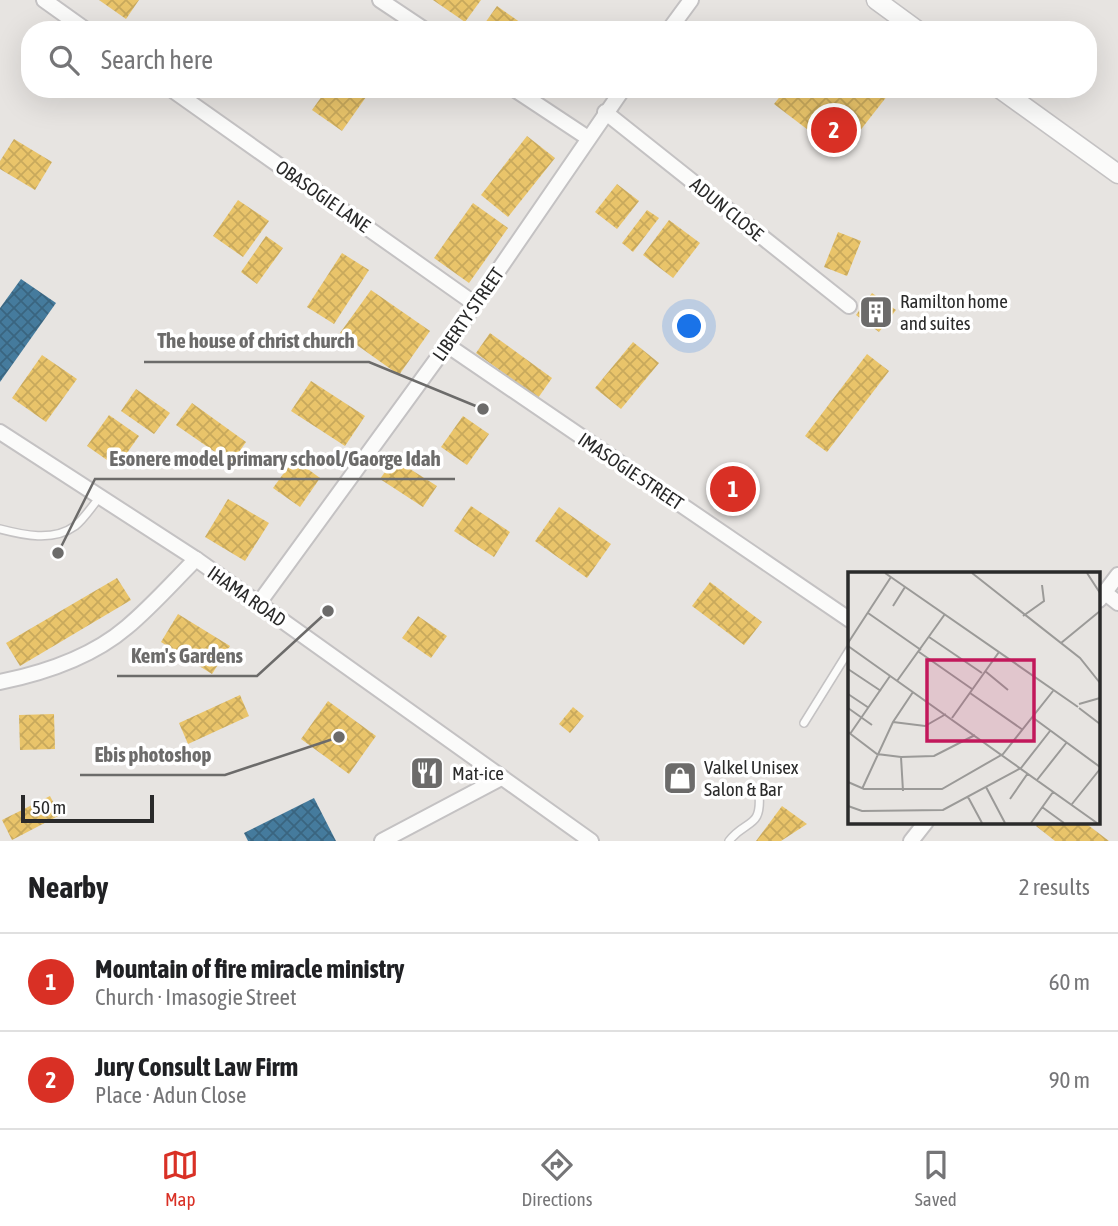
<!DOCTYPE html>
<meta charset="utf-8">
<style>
:root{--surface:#fff;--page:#f6f6f6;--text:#202124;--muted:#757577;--line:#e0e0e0;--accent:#d93025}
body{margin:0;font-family:"Asap Condensed",sans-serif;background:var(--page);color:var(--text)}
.scale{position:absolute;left:21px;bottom:18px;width:133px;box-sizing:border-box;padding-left:7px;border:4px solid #2a2a2a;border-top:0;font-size:19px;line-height:24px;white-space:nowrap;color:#2a2a2a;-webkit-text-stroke:5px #fff;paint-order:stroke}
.you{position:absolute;left:690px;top:327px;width:24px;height:24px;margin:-18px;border:5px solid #fff;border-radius:50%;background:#1a73e8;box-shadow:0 0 0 10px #1a73e833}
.badge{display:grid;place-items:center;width:46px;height:46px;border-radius:50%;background:var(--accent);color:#fff;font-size:23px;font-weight:700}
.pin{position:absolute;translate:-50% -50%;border:4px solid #fff;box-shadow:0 2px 7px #0006}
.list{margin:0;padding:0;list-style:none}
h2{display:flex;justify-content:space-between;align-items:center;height:91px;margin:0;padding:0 28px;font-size:30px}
h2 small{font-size:23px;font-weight:400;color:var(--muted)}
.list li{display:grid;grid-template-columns:46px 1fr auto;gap:21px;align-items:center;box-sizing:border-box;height:98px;padding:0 28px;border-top:2px solid var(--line)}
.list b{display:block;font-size:26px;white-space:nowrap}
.list p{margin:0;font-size:23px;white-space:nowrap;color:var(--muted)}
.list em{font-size:23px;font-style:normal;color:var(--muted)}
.icon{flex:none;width:38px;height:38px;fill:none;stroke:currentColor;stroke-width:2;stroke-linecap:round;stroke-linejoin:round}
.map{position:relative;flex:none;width:1118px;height:841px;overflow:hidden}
.search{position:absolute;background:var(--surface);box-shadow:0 7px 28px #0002;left:21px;right:21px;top:21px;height:77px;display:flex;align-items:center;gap:18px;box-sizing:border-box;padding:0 24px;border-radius:28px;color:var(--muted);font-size:26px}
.sheet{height:287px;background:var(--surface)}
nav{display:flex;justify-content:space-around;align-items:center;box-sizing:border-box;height:98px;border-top:2px solid var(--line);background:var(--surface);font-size:19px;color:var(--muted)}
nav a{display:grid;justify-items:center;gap:4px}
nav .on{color:var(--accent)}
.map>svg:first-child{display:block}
.homes{fill:url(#homes-cross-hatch)}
.public{fill:url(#public-cross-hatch)}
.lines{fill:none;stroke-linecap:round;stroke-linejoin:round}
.service-casing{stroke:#c4c2c3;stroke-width:10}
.minor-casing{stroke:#c4c2c3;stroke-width:18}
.tertiary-casing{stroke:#c4c2c3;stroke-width:21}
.service{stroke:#fbfbfa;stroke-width:7}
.minor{stroke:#fbfbfa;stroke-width:14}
.tertiary{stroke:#fbfbfa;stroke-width:18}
.labels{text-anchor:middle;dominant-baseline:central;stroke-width:7;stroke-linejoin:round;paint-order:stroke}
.street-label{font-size:19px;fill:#2a2a2a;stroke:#fff}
.poi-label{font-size:19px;fill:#2a2a2a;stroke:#fff;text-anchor:start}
.inset-road{fill:none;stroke:#9b9a98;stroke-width:2}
.view{fill:#c2185b;fill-opacity:0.15;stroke:#c2185b;stroke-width:3.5}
.inset-edge{fill:none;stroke:#2a2a2a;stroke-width:3.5}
.leader{fill:none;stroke:#6c6b6a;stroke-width:2.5}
.callout-dot{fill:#6c6b6a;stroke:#fff;stroke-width:2.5}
.callout-label{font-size:21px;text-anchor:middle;font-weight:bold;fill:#6c6b6a;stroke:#fff;stroke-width:7;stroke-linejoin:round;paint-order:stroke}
</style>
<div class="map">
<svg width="1118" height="841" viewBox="0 0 1118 841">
<defs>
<pattern id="homes-cross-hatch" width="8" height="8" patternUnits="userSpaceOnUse" patternTransform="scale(1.75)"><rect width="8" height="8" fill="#e9c46a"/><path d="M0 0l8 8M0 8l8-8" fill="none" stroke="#c8a95c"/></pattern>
<pattern id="public-cross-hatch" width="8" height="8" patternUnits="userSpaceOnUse" patternTransform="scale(1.75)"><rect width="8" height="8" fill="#457b9d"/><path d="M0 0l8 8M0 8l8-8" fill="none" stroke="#3a6580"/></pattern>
</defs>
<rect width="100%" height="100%" fill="#e7e4e1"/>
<g class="homes">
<polygon points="99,0 139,0 126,19"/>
<polygon points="433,0 481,0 465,22"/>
<polygon points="497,6 531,30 480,30"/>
<polygon points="327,89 354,89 366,97 342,131 312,110"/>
<polygon points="786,89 888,89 891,91 841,155 774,104"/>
<polygon points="527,136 555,158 508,217 481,195"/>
<polygon points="14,139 52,162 35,190 0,169 0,161"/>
<polygon points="617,184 639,201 617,229 595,212"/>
<polygon points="238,200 269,221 243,257 213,236"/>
<polygon points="473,203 508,228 469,283 434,258"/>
<polygon points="647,210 659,218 633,252 622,243"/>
<polygon points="669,220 700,243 673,278 643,255"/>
<polygon points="838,232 861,241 847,276 824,267"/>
<polygon points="266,236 283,248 257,284 241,272"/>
<polygon points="342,253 369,270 334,324 307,307"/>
<polygon points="371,290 430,331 399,375 340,333"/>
<polygon points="872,293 896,310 879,332 856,315"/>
<polygon points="490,333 552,378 538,398 476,353"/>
<polygon points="633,342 659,363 621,409 595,388"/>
<polygon points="867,354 889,371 827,452 805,436"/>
<polygon points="42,355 77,379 46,422 12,398"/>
<polygon points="311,381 365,416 345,446 291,411"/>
<polygon points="136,389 170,413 154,434 121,411"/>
<polygon points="192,403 246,442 231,463 176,425"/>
<polygon points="109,415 139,436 117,467 87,446"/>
<polygon points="463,416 489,434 467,465 441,447"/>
<polygon points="294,459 320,478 300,507 273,488"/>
<polygon points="394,459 437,486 423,507 380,479"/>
<polygon points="228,499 269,523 245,561 205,537"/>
<polygon points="471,506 510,532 494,557 454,531"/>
<polygon points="559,507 611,544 587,578 535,541"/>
<polygon points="117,578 131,600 20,666 6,643"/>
<polygon points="710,582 762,622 744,645 692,606"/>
<polygon points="178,614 230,646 212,674 161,642"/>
<polygon points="418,616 447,636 431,658 402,638"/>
<polygon points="240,695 249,716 188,744 179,723"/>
<polygon points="328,701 376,736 349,774 301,739"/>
<polygon points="573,707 584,716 570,733 559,724"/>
<polygon points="54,714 55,749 20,750 19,715"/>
<polygon points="50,796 60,815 12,840 2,820"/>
<polygon points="782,806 807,824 781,841 756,841"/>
<polygon points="1040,822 1084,822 1109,841 1055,841 1036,826"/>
</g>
<g class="public">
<polygon points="21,279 56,303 0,382 0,308"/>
<polygon points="314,798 336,841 248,841 244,833"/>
</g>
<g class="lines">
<g class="service-casing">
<g id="service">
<path d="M0 529C23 535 53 542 75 526 84 519 92 506 100 497"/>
<polyline points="804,723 850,649"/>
<path d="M729 841C746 819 762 829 759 794"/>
</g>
</g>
<g class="minor-casing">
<g id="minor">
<polyline points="44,0 86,30"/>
<polyline points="380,0 425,30"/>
<polyline points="669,30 691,0"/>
<polyline points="171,89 475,304"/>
<polyline points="514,89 588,138"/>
<polyline points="605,112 849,306"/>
<polyline points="447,345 850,620"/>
<polyline points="0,432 196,559 591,841"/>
<polyline points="1104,592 1118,603"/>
<polyline points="1099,600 1118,575"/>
<polyline points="259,603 447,345 623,89"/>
<path d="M0 682C44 673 92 657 127 627 151 607 173 582 196 559"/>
<polyline points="382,841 501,778"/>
<polyline points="911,841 926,822"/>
</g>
</g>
<g class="tertiary-casing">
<g id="tertiary">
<polyline points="876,0 917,30"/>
<polyline points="1000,89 1118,174"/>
</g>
</g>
<use href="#service" class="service"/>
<use href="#minor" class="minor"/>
<use href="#tertiary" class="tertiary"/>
</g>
<defs>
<g id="building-square" transform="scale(1.75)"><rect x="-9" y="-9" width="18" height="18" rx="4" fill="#6c6b6a" stroke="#fff"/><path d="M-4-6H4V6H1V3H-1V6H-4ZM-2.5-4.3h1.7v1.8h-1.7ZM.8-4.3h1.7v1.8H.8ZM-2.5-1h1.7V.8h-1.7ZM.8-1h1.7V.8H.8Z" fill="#fff"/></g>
<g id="restaurant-square" transform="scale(1.75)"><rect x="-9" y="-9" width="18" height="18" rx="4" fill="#6c6b6a" stroke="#fff"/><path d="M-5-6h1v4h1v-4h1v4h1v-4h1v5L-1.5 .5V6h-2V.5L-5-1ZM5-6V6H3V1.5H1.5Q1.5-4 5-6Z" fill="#fff"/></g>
<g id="shop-square" transform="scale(1.75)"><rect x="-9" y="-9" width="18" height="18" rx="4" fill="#6c6b6a" stroke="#fff"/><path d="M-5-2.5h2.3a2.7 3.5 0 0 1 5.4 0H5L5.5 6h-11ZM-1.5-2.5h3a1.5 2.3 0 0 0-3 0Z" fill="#fff"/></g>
</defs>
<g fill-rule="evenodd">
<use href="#building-square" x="876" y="312"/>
<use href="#restaurant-square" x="427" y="773"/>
<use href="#shop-square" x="680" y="778"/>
</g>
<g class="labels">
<g class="street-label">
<text transform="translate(323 196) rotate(35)">OBASOGIE LANE</text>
<text transform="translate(727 209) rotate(39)">ADUN CLOSE</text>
<text transform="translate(468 314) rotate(-55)">LIBERTY STREET</text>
<text transform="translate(631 471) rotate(34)">IMASOGIE STREET</text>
<text transform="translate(247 596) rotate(35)">IHAMA ROAD</text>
</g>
<g class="poi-label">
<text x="900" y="301">Ramilton home<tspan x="900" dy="22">and suites</tspan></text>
<text x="704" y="767">Valkel Unisex<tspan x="704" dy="22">Salon &amp; Bar</tspan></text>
<text x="452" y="773">Mat-ice</text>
</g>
</g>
<g transform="translate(848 572)">
<rect width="252" height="252" fill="#e7e4e1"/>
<path class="inset-road" d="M37 1 230 135M124 1 232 86 252 111M239 1 252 21M45 34 57 15M20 41 73 78M175 44 196 29 194 13M81 65 134 101M0 71 43 5M213 71 252 39M0 74 249 251M71 80 124 117M0 97 33 119M137 99 160 118M49 109 97 42M122 121 175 158M0 122 21 136M231 132 252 126M0 136 24 153M231 136 252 152M184 145 252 195M104 146 151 80M45 150 77 154 98 142M0 160 29 182 53 185 86 184 127 163M2 162 42 104M53 185 55 219M189 208 219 170M0 210 16 217H94L155 182 205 119M138 215 157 251M14 217 45 150 65 120M120 225 134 251M162 227 180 201M224 232 252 197M0 234 14 239 95 238 173 196 202 159M194 235 216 251M183 251 205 220"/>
<path class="view" d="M79 88H186V169H79Z"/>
<rect width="252" height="252" class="inset-edge"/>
</g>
<path class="leader" d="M483 409L369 362H144M58 553L95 479H455M328 611L257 676H117M339 737L225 775H80"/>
<g class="callout-dot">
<circle cx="483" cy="409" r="7"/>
<circle cx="58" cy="553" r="7"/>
<circle cx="328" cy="611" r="7"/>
<circle cx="339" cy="737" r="7"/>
</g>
<g class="callout-label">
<text x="256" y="348">The house of christ church</text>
<text x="275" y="466">Esonere model primary school/Gaorge Idah</text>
<text x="187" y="663">Kem's Gardens</text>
<text x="153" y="762">Ebis photoshop</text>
</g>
</svg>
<div class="scale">50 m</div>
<div class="you"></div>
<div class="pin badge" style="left:733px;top:489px">1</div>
<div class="pin badge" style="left:834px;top:130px">2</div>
<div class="search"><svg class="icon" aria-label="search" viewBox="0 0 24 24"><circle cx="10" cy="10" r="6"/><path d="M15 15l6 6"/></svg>Search here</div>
</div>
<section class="sheet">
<h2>Nearby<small>2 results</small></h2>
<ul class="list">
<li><span class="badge">1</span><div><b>Mountain of fire miracle ministry</b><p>Church · Imasogie Street</p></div><em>60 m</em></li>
<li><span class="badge">2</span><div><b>Jury Consult Law Firm</b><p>Place · Adun Close</p></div><em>90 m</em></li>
</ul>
</section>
<nav>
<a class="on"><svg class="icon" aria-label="map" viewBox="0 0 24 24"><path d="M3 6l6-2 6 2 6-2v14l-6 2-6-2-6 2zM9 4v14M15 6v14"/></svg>Map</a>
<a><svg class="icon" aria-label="directions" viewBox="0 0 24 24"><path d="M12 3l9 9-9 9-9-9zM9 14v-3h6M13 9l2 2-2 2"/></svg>Directions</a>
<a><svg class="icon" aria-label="saved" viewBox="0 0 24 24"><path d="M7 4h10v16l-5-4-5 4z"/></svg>Saved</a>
</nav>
